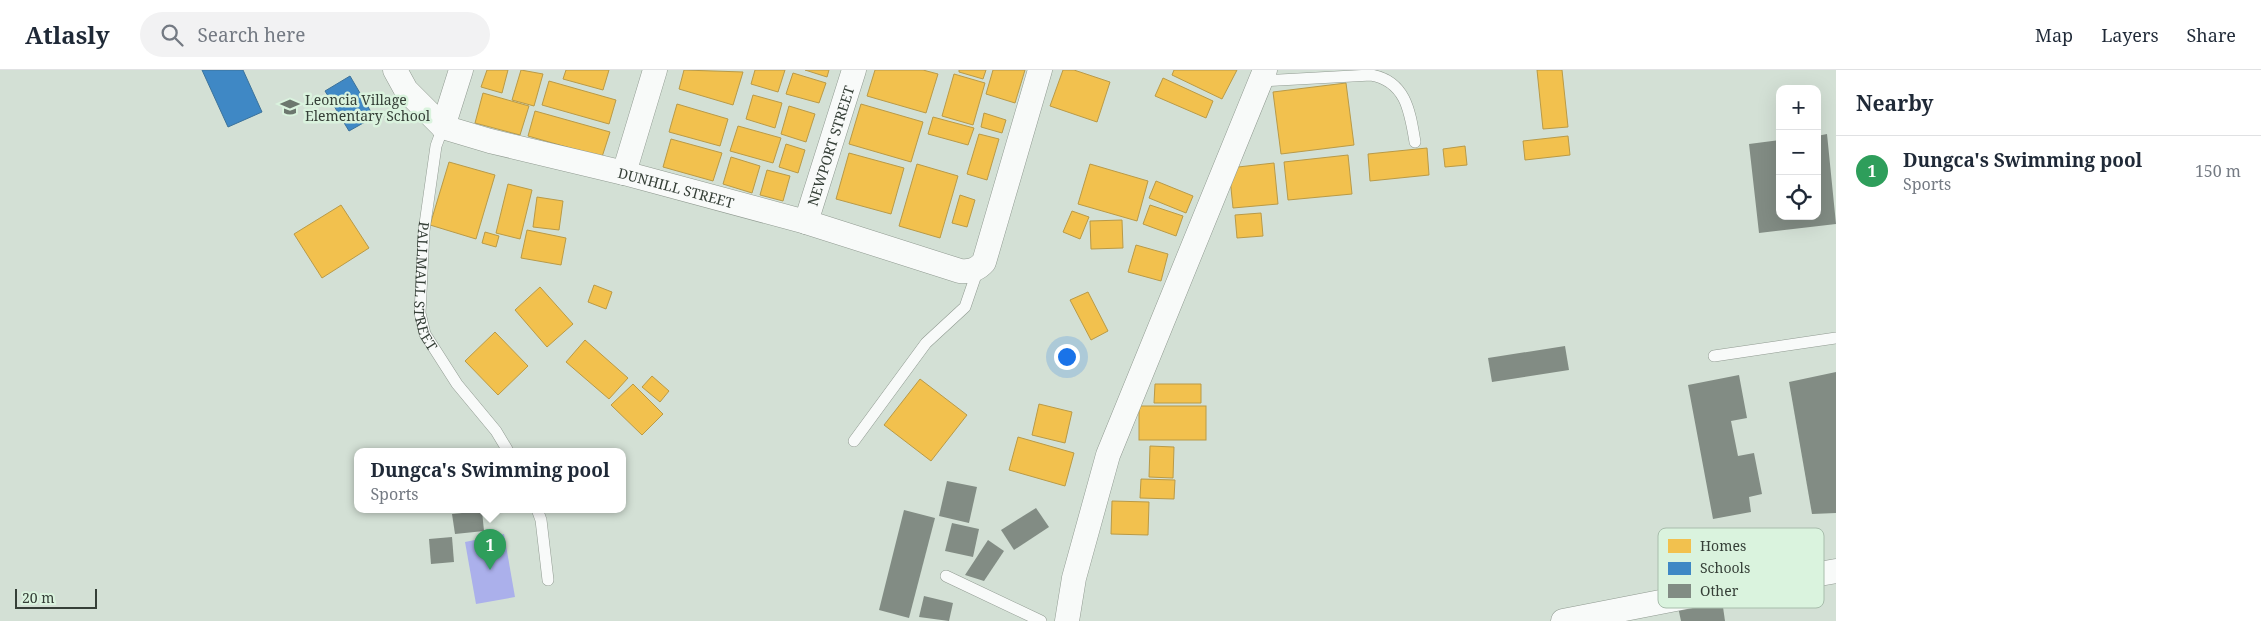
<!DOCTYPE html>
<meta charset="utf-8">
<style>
:root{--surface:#fff;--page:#f2f2f3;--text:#1f2937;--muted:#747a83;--line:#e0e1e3;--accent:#0f766e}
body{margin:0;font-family:"Noto Serif",serif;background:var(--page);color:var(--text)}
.controls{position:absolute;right:15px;top:15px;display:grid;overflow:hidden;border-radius:10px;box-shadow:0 5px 20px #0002}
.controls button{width:45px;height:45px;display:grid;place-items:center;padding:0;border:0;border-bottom:1px solid var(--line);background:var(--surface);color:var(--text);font:25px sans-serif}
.scale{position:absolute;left:15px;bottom:12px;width:82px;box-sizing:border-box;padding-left:5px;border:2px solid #353f37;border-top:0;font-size:14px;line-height:18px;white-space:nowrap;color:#353f37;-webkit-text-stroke:4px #daf3de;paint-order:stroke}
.you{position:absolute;left:1066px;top:286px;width:18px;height:18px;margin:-12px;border:4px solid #fff;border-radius:50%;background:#1a73e8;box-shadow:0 0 0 8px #1a73e833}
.badge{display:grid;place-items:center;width:32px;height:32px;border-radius:50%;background:var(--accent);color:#fff;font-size:16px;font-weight:700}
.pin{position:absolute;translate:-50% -41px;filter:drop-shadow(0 1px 2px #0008)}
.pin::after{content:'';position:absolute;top:26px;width:18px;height:15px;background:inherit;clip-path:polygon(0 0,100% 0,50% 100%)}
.popup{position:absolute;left:354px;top:378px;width:272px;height:65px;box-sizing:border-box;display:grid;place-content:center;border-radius:10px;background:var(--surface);filter:drop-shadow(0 1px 4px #0005);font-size:16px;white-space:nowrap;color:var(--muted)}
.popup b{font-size:19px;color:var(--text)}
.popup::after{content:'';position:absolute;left:50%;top:100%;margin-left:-10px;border:10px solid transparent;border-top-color:var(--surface)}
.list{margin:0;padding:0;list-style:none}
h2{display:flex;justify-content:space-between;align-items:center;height:65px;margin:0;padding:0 20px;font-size:21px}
h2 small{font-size:16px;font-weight:400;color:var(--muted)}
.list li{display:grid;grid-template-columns:32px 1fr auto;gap:15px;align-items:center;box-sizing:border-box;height:70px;padding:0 20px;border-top:1px solid var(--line)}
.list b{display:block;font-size:19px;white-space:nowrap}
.list p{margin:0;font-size:16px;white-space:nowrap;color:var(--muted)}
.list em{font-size:16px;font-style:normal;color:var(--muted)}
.icon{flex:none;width:28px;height:28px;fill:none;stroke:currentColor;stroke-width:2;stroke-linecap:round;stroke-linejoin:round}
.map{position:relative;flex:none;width:1836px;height:551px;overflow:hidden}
header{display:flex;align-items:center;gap:30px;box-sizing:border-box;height:70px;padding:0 25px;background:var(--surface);border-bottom:1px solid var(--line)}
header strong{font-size:24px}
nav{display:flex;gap:28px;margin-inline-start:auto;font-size:18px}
.search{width:350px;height:45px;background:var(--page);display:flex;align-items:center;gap:12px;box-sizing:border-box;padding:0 18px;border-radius:28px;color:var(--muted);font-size:19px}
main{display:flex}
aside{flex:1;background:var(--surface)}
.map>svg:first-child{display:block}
.water{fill:#abb0eb}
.homes{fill:#f2c14e;stroke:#b99a47}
.schools{fill:#3f88c5;stroke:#3c729a}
.building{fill:#828c84}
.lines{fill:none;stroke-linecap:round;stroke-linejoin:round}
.service-casing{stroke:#909a91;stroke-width:12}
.minor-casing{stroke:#909a91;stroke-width:25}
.service{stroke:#f8faf9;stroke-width:11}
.minor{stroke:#f8faf9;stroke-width:24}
.labels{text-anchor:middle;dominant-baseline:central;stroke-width:5;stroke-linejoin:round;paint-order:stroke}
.poi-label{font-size:14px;fill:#353f37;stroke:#daf3de;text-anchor:start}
.street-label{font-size:14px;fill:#353f37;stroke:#daf3de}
.key{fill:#daf3de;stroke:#a8bdac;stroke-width:1}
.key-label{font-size:14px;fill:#353f37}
</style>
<header>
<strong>Atlasly</strong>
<div class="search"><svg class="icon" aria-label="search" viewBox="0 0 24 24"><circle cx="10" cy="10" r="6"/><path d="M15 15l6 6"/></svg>Search here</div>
<nav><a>Map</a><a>Layers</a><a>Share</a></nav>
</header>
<main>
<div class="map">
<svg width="1836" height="551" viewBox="0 0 1836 551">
<rect width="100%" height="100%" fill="#d3e0d5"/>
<polygon class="water" points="504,464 515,527 476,534 465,472"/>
<g class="homes">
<polygon points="487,0 508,0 502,23 481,17"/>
<polygon points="521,0 543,4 534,36 512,30"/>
<polygon points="566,0 609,0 603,20 563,9"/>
<polygon points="684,0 743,2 733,35 679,19"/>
<polygon points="755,0 785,0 778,22 751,14"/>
<polygon points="805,0 829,0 827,7"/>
<polygon points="875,0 923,0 938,4 926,43 867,26"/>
<polygon points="959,0 986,0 983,9 959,2"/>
<polygon points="993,0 1025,0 1015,33 986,24"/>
<polygon points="1063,0 1074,0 1110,12 1097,52 1050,36"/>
<polygon points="1174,0 1237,0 1222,29 1172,5"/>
<polygon points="1537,0 1562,0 1568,57 1543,59"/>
<polygon points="793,3 826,13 819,33 786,24"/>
<polygon points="954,4 985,13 973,55 942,46"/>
<polygon points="1163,8 1213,31 1206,48 1155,26"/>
<polygon points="549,11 616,30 609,54 542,35"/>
<polygon points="1346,13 1354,75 1281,84 1273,22"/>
<polygon points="483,23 529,36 520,65 475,53"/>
<polygon points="753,25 782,33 775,58 746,49"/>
<polygon points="677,34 728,49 720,76 669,62"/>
<polygon points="861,34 923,52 911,92 849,74"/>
<polygon points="789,36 815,44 806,72 781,64"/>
<polygon points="535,41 610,62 602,87 528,66"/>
<polygon points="984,43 1006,50 1002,63 981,57"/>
<polygon points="933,47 974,58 968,75 928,64"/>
<polygon points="738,56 781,68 773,93 730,81"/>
<polygon points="979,64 999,69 987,110 967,104"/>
<polygon points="1568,66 1570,85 1525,90 1523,71"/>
<polygon points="671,69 722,83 713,111 663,97"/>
<polygon points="786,74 805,80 798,103 779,97"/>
<polygon points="1465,76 1467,95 1445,97 1443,79"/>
<polygon points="1427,78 1429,105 1370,111 1368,84"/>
<polygon points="849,83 904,98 891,144 836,129"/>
<polygon points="1348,85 1352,124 1288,130 1284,92"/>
<polygon points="731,87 760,96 752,123 723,114"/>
<polygon points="449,92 495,105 476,169 430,155"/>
<polygon points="1274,93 1278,134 1233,138 1229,98"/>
<polygon points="917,94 958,106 940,168 899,156"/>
<polygon points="1090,94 1148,111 1137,151 1078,134"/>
<polygon points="767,100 790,106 783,131 760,125"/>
<polygon points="1156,111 1193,126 1186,143 1149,128"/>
<polygon points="508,114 532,120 520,169 496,163"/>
<polygon points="960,125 975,130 967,157 952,153"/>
<polygon points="537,127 563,131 559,160 533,157"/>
<polygon points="341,135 369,178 322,208 294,164"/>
<polygon points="1150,135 1183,146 1176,166 1143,154"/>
<polygon points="1072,141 1089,147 1080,169 1063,162"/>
<polygon points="1261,143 1263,166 1237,168 1235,145"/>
<polygon points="1122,150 1123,178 1091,179 1090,151"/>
<polygon points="527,160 566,168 561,195 521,188"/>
<polygon points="485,162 499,166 496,177 482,173"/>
<polygon points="1136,175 1168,184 1161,211 1128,202"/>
<polygon points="594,215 612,222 606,239 588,232"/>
<polygon points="540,217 573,254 547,277 515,240"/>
<polygon points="1088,222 1108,261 1091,270 1070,230"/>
<polygon points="495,262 528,296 498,325 465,291"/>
<polygon points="585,270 628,308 609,329 566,292"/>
<polygon points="652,306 669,321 660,332 642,317"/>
<polygon points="920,309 967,345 931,391 884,355"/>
<polygon points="633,314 663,344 642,365 611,335"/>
<polygon points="1155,314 1201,314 1201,333 1154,333"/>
<polygon points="1039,334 1072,342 1065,373 1032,365"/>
<rect x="1139" y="336" width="67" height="34"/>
<polygon points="1018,367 1074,383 1065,416 1009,400"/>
<polygon points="1150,376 1174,377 1173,408 1149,407"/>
<polygon points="1141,409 1175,410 1174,429 1140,428"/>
<polygon points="1112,431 1149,432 1148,465 1111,464"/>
</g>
<g class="schools">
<polygon points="202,0 243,0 262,42 228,57"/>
<polygon points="350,6 374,47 349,61 325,21"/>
</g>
<g class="building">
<polygon points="1827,64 1836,154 1759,163 1749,74 1780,70 1780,146 1817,146 1817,66"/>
<polygon points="1565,276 1569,300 1492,312 1488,288"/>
<polygon points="1836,302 1836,443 1812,444 1789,312"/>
<polygon points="1739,305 1747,348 1731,351 1738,386 1754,383 1762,424 1749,427 1751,442 1713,449 1688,315"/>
<polygon points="947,411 977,417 969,453 939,446"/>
<polygon points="1036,438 1049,457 1014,480 1001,460"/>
<polygon points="904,440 935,448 909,548 879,540"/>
<polygon points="482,441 484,461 455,464 452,444"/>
<polygon points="952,453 979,459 973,487 945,481"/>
<polygon points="452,467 454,492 431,494 429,469"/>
<polygon points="988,470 1004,481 984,511 965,505"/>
<polygon points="924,526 953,533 949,551 919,547"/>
<polygon points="1722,530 1725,551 1681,551 1678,537"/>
</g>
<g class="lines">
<g class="service-casing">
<g id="service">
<path d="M1260 11 1371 5C1406 11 1410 42 1415 72"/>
<path id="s1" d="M443 57 436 76 424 161 420 243 425 264 457 314 496 361 508 381"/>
<polyline points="1714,286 1836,268"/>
<polyline points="854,371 926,273 965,237 978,199"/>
<polyline points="537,439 541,450 548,510"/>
<polyline points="946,506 1041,551"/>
</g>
</g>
<g class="minor-casing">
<g id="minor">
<path id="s2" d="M395 0 406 20 443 57 490 71 624 103 806 152 960 201C970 202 977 200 984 192L1040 0"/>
<polyline points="443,57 461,0"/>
<polyline points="624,103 655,0"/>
<path id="s3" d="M806 152 854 0"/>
<polyline points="1067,551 1074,508 1108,385 1265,0"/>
<polyline points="1563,551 1686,527 1836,501"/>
</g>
</g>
<use href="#service" class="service"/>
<use href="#minor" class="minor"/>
</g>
<defs>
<g id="school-bare" transform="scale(1.5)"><path d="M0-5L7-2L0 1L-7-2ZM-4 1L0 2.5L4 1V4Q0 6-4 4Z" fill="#6c776e" stroke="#daf3de" stroke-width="2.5" paint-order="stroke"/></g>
</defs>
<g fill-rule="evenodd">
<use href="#school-bare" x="290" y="37"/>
</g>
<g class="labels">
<g class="poi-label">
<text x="305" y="29">Leoncia Village<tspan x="305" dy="16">Elementary School</tspan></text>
</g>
<g class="street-label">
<text stroke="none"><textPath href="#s3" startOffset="80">NEWPORT STREET</textPath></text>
<text stroke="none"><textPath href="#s2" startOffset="316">DUNHILL STREET</textPath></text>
<text stroke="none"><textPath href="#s1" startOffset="162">PALLMALL STREET</textPath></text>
</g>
</g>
<rect x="1658" y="458" width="166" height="80" rx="8" class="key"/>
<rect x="1668" y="469" width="23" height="14" fill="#f2c14e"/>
<rect x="1668" y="492" width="23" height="13" fill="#3f88c5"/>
<rect x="1668" y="514" width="23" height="14" fill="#828c84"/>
<g class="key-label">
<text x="1700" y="481">Homes</text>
<text x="1700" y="503">Schools</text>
<text x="1700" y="526">Other</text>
</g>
</svg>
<div class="controls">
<button>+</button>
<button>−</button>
<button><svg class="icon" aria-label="locate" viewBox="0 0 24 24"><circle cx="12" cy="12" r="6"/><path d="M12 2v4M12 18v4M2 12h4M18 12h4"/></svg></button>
</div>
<div class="scale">20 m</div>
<div class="you"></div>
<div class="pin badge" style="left:490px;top:500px;background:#2e9e5b">1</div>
<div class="popup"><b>Dungca's Swimming pool</b>Sports</div>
</div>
<aside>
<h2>Nearby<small></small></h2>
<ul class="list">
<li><span class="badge" style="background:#2e9e5b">1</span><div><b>Dungca's Swimming pool</b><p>Sports</p></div><em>150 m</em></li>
</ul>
</aside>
</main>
